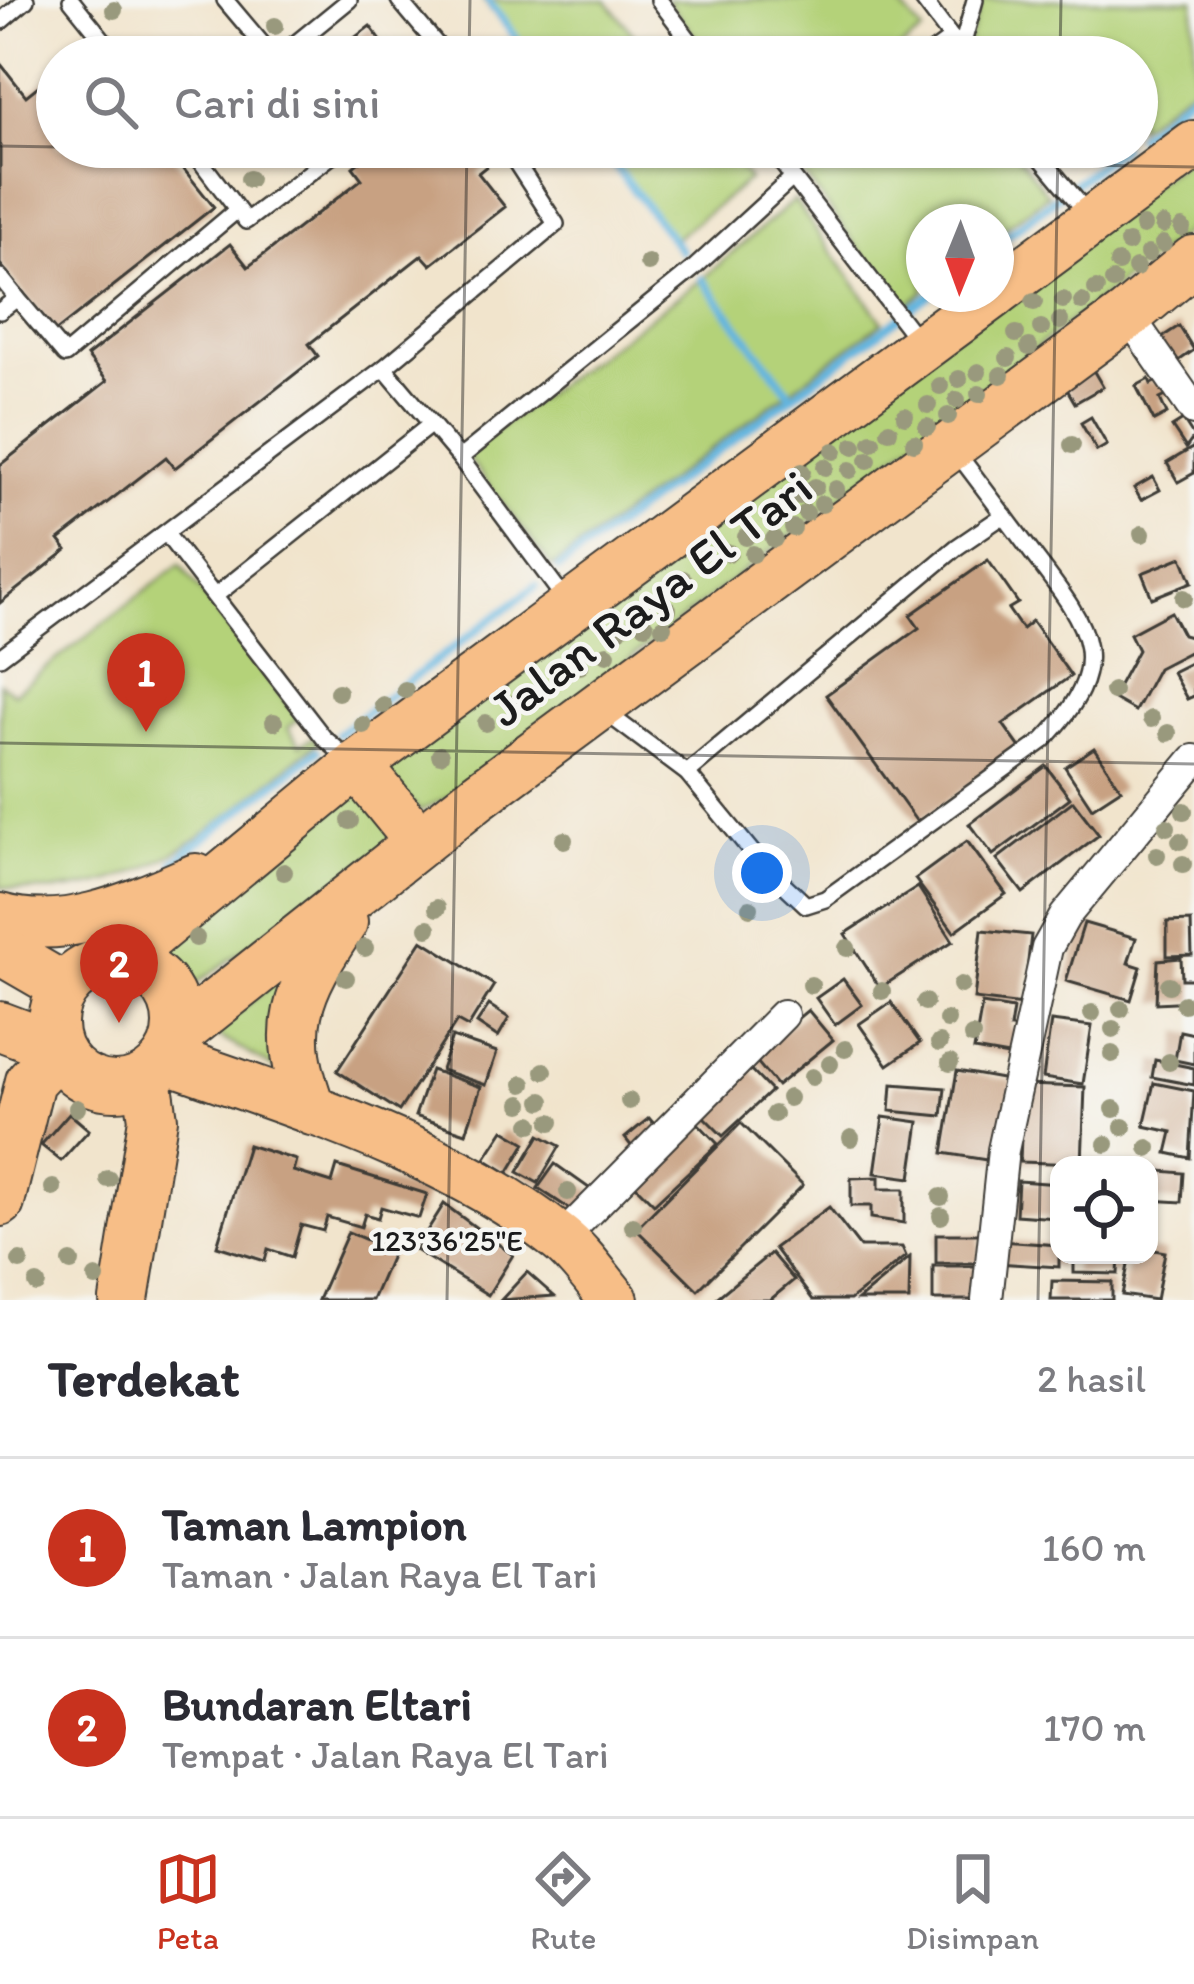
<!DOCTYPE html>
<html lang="id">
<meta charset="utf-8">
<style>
:root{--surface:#fff;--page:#f7f7f7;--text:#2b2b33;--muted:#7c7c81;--line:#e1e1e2;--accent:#c8321e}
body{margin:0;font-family:Itim,sans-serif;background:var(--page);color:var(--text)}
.controls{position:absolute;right:36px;bottom:36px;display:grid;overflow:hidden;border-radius:24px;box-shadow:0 3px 9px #0004}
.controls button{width:108px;height:108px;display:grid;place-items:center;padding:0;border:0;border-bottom:3px solid var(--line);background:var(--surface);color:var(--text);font:60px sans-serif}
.compass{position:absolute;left:906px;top:204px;width:108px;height:108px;border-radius:50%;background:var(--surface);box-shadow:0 3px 9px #0004;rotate:181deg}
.you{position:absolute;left:762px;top:873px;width:42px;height:42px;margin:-30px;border:9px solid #fff;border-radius:50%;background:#1a73e8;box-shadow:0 0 0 18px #1a73e833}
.badge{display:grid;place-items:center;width:78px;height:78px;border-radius:50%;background:var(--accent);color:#fff;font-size:39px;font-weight:700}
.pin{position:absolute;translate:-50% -99px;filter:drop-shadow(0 3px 6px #0008)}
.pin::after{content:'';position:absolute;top:63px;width:42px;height:36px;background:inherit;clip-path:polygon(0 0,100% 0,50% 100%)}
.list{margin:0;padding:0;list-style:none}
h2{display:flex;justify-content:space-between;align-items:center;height:156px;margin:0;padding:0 48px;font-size:51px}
h2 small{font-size:39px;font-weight:400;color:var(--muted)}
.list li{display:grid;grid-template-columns:78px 1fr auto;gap:36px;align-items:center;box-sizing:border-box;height:180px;padding:0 48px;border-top:3px solid var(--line)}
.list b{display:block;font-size:45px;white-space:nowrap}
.list p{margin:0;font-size:39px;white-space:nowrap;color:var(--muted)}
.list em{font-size:39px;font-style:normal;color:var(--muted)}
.icon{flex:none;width:66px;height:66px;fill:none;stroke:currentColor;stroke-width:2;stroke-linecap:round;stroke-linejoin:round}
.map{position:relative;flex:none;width:1194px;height:1300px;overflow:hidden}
.search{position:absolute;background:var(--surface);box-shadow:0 3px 9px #0004;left:36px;right:36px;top:36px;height:132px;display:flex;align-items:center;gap:30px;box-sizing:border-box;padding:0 42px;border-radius:66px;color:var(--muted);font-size:45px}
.sheet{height:516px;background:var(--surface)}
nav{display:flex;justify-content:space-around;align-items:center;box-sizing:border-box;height:168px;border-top:3px solid var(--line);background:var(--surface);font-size:33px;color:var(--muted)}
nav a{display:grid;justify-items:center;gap:6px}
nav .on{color:var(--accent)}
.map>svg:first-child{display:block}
.green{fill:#b4d279;stroke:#68774a;stroke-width:3}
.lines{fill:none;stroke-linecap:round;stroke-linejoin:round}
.stream{stroke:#64b5df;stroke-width:8}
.building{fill:#c8a182}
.service-casing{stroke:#3c3a36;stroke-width:20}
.minor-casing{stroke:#3c3a36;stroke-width:34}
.primary-casing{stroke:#3c3a36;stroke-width:52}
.service{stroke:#fff;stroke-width:15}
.minor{stroke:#fff;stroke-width:30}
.primary{stroke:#f7be87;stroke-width:48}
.tree{fill:#99997d}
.ticks{fill:none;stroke:#1c1c1c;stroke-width:3;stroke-opacity:0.45}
.labels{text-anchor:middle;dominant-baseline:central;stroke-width:9;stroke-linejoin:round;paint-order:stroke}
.street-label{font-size:51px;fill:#1c1c1c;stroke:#f6f6f2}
.ticks-label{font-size:30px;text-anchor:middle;fill:#1c1c1c;stroke:#f6f6f2;stroke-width:9;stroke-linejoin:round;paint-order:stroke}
</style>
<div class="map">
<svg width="1194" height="1300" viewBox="0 0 1194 1300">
<rect width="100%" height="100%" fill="#f6f6f2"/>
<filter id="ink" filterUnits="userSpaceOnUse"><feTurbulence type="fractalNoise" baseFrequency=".00833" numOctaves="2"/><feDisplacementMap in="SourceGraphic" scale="24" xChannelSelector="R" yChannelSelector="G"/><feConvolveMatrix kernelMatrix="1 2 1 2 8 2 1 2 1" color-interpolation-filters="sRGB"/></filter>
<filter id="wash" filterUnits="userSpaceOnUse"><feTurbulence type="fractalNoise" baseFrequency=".004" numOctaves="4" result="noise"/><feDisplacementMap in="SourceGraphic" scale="48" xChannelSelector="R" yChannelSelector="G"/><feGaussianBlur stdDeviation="2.7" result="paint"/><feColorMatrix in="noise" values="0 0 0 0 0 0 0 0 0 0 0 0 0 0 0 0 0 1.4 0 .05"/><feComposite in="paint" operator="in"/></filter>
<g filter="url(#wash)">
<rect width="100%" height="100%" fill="#f1e4cc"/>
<g class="green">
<polygon points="483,0 606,0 652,57 529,57"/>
<polygon points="666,0 896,0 923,32 889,57 712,57"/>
<polygon points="982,0 1194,0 1194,85 1137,127 1137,57 979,57 968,44"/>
<polygon points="600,147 723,147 749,180 673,240"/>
<polygon points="808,147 1010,147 1048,195 996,235 996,222 924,222 924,291 903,308 793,160"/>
<polygon points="1194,153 1194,226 452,795 420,811 388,778 392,749"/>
<polygon points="794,200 883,322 552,567 464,453 702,279"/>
<path d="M180 564 299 718 288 728 300 745 314 737 318 742C218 822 139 910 0 887V683L14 693Z"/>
<path d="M354 784 398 839 193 986C171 980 158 976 150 954Z"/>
<polygon points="317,946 279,1071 213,1033"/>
</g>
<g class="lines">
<g class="stream">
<polyline points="487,0 531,57"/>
<polyline points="1137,136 1194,91"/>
<polyline points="600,147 681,251"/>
<polyline points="996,244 1122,147"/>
<polyline points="702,279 792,396"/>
<polyline points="559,568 931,294"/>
<polyline points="338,734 536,586"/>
<polyline points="174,862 317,751"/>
</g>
</g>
<g id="blocks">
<g class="building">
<polygon points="370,26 393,57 354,57 345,45"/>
<polygon points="0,63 26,96 57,71 57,147 166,147 214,207 55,332 0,264"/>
<polygon points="378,147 482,147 493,161 478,173 505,207 431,265 422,255 309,344 318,356 175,468 166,457 59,540 67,550 0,603 0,465 107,381 87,356 230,244 248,267 362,179 353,167"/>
<polygon points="1179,326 1194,350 1170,367 1153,343"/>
<polygon points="1093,370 1103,387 1075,403 1065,386"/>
<polygon points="1149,379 1151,384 1161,379 1170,394 1160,399 1167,414 1154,421 1136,386"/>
<polygon points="1091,417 1107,445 1097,451 1081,423"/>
<polygon points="1183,420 1194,437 1186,448 1172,427"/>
<polygon points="1194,447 1194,473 1178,482 1167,463"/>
<polygon points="1153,477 1160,490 1141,500 1134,488"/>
<polygon points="1182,557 1192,582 1152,598 1142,573"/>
<polygon points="988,560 1018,603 1008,609 1022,629 1032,621 1071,676 1003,724 1021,749 917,822 826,695 919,628 910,615"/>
<polygon points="1171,612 1183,635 1194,638 1194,661 1189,652 1158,668 1135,711 1112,698 1138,650 1130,634"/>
<polygon points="1194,661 1194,696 1187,699 1172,672"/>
<polygon points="1094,748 1121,789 1092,808 1065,767"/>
<polygon points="1046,766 1070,798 993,855 969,824"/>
<polygon points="1073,801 1099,835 1023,893 997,859"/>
<polygon points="967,841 1006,894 954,932 915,879"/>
<polygon points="918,887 953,941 880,988 845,934"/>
<polygon points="1191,921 1192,955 1167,956 1167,922"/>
<polygon points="1084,923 1136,938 1128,963 1141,967 1131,1000 1066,981"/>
<polygon points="982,930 1031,935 1023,1005 974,999"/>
<polygon points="422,940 494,985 468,1027 457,1021 399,1111 337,1071"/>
<polygon points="1181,958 1182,979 1194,979 1194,1001 1156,1003 1158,960"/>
<polygon points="843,979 862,1005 835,1025 816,998"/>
<polygon points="891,1002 920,1043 888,1065 859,1024"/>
<polygon points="982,1004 1013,1009 1010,1028 1019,1029 1014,1057 974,1050"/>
<polygon points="489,1005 509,1018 498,1037 477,1023"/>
<polygon points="808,1010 833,1040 777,1086 752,1056"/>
<polygon points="1051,1021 1092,1026 1083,1084 1043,1078"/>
<polygon points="1180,1031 1194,1034 1194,1064 1175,1060"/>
<polygon points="452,1037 497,1052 486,1085 441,1070"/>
<polygon points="1155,1060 1194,1068 1194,1085 1152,1077"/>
<polygon points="746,1065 771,1091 723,1136 698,1111"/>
<polygon points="431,1070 481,1087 466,1133 415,1116"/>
<polygon points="957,1071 1013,1081 999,1162 943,1153"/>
<polygon points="1154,1083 1194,1091 1190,1158 1167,1153 1172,1132 1144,1126"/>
<polygon points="892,1084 945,1088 942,1116 890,1111"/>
<polygon points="1023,1085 1085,1087 1082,1164 1020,1162"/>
<polygon points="69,1113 89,1130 61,1161 41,1145"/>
<polygon points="692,1117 718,1144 654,1204 628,1178"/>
<polygon points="883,1117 919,1122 911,1178 875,1173"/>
<polygon points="649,1118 660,1131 636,1152 625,1138"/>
<polygon points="741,1123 803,1185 698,1290 636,1229"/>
<polygon points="504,1130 526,1143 508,1173 485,1159"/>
<polygon points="540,1135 560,1146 538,1183 518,1172"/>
<polygon points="248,1145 296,1160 293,1171 332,1183 337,1166 427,1194 419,1218 381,1207 378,1218 365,1214 361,1227 327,1217 323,1231 301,1225 292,1257 268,1249 265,1261 217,1246"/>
<polygon points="555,1164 596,1193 580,1216 538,1188"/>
<polygon points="1149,1170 1184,1173 1182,1202 1149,1200"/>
<polygon points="879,1177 879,1189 904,1189 904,1223 871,1218 871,1206 851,1206 851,1178"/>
<polygon points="1018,1181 1059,1184 1056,1218 1016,1215"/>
<polygon points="444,1204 513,1255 488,1295 415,1250"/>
<polygon points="829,1207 860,1247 902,1247 906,1256 850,1300 813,1300 774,1248"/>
<polygon points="348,1232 393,1251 372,1300 318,1300"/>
<rect x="936" y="1234" width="44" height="29"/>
<polygon points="999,1241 1059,1245 1059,1267 997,1263"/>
<polygon points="1149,1249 1165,1252 1156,1300 1122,1295 1130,1255 1149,1255"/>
<polygon points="771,1253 794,1280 770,1300 714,1300"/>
<polygon points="1074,1255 1119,1255 1118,1274 1074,1273"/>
<polygon points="910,1257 909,1300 858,1300"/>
<rect x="933" y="1266" width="44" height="34"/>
<polygon points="527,1272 554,1296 501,1300"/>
<polygon points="1052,1281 1112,1282 1112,1300 1051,1300"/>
</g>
</g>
</g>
<g filter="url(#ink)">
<use href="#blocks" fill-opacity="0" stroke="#3c3a36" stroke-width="3"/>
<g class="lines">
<g class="service-casing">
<g id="service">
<polyline points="71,0 117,57"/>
<polyline points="225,0 273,57"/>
<polyline points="399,0 447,57"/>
<polyline points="659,0 702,57"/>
<polyline points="923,0 966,57"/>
<polyline points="0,22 26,0"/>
<polyline points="961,50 975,0"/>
<polyline points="279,57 349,0"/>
<polyline points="926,57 952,38"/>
<polyline points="190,147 246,221 343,147"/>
<polyline points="770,147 781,162"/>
<polyline points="802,147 781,162 918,341"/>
<polyline points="1032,147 1088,214"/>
<polyline points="0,277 17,298 0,311"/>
<polyline points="17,298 65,355 237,210"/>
<polyline points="384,368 460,458 567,602"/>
<polyline points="460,458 693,269 791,179"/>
<polyline points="167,535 324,738 350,760"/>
<polyline points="215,596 430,425"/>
<polyline points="0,657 384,368 556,224 506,147"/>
<path d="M604 711 687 773 761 863 806 905 825 899 1043 741C1117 664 1091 630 1035 557 1009 522 983 487 957 453"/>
<polyline points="687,773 957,547 1004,515"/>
</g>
</g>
<g class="minor-casing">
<g id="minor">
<polyline points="1128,315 1194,410"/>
<polyline points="561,1239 783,1015"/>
<polyline points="987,1300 1003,1150 1047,948 1065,916 1194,760"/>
</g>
</g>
<g class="primary-casing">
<g id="primary">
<polyline points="996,292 1194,145"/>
<polyline points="357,765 419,841"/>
<path d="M0 918C68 937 135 904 196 878"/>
<polyline points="0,950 64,987"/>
<polyline points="120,961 357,765 994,294"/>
<circle cx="115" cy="1024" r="62"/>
<polyline points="0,1026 56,1047"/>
<polyline points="178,1034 478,796 1128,315 1194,260"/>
<path d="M168 1059C299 1106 448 1150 559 1238 580 1254 597 1280 614 1300"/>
<path d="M312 1111C279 1028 296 993 343 922"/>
<polyline points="0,1202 30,1081 58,1051"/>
<polyline points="124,1300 153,1119 147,1078"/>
</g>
</g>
<use href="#service" class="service"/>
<use href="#minor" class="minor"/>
<use href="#primary" class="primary"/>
</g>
<g class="tree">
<circle cx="114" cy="10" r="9"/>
<circle cx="275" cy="26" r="9"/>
<circle cx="249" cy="179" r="9"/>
<circle cx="1163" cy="225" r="9"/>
<circle cx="1143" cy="226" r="9"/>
<circle cx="1182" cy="228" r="9"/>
<circle cx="1128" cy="243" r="9"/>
<circle cx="1163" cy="244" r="9"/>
<circle cx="1148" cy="254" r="9"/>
<circle cx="648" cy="263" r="9"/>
<circle cx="1118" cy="263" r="9"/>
<circle cx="1136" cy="268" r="9"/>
<circle cx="1113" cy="281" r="9"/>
<circle cx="1096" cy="289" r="9"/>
<circle cx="1063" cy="300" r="9"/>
<circle cx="1034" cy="302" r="9"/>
<circle cx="1082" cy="302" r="9"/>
<circle cx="1060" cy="321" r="9"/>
<circle cx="1041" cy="328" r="9"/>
<circle cx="1016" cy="334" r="9"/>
<circle cx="1029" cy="347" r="9"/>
<circle cx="1008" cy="358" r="9"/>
<circle cx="978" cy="372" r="9"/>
<circle cx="1001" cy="375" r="9"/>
<circle cx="959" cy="379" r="9"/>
<circle cx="940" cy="386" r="9"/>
<circle cx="979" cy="394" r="9"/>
<circle cx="957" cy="400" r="9"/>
<circle cx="928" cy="405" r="9"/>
<circle cx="905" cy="416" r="9"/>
<circle cx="948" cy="416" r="9"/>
<circle cx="927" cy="427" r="9"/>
<circle cx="889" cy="431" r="9"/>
<circle cx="872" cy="442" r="9"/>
<circle cx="914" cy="443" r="9"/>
<circle cx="1072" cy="445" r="9"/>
<circle cx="854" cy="446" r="9"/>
<circle cx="834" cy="451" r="9"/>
<circle cx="868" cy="460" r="9"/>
<circle cx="825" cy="467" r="9"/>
<circle cx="850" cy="470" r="9"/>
<circle cx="802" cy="472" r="9"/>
<circle cx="815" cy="487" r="9"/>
<circle cx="836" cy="489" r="9"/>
<circle cx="799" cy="496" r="9"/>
<circle cx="822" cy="504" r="9"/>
<circle cx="806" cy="513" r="9"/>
<circle cx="793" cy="528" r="9"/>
<circle cx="1142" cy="534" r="9"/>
<circle cx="746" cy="537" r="9"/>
<circle cx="774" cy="539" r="9"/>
<circle cx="729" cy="553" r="9"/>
<circle cx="753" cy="554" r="9"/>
<circle cx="683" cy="579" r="9"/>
<circle cx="1184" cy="598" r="9"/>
<circle cx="668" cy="609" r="9"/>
<circle cx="645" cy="625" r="9"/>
<circle cx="663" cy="627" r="9"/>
<circle cx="619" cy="630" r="9"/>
<circle cx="607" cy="654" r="9"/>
<circle cx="580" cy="666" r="9"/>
<circle cx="405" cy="690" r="9"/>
<circle cx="1113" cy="691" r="9"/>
<circle cx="338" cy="692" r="9"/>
<circle cx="518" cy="701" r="9"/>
<circle cx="383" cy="705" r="9"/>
<circle cx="1151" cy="719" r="9"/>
<circle cx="274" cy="722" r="9"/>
<circle cx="486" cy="723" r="9"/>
<circle cx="363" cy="725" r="9"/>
<circle cx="1168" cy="733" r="9"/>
<circle cx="440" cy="755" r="9"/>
<circle cx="1184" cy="811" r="9"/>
<circle cx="350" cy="821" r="9"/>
<circle cx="1167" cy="827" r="9"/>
<circle cx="564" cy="840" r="9"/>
<circle cx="1180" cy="841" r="9"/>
<circle cx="1157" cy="855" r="9"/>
<circle cx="1183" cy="864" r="9"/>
<circle cx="284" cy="872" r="9"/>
<circle cx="437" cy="908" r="9"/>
<circle cx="750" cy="908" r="9"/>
<circle cx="428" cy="928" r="9"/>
<circle cx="196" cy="938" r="9"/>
<circle cx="365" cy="948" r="9"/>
<circle cx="847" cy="948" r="9"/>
<circle cx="346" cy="978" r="9"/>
<circle cx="811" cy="985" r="9"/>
<circle cx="961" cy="985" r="9"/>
<circle cx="1169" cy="985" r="9"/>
<circle cx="882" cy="991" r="9"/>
<circle cx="925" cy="1002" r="9"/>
<circle cx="1184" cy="1004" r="9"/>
<circle cx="1121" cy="1009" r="9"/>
<circle cx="1092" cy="1013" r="9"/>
<circle cx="947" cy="1020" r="9"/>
<circle cx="1113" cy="1029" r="9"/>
<circle cx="972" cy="1036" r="9"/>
<circle cx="939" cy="1043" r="9"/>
<circle cx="845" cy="1049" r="9"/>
<circle cx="1112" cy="1054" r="9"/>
<circle cx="1169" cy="1062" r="9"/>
<circle cx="950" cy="1063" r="9"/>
<circle cx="830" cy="1064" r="9"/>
<circle cx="544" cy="1071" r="9"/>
<circle cx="812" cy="1077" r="9"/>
<circle cx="523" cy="1084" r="9"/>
<circle cx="789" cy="1098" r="9"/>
<circle cx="542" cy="1101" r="9"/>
<circle cx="629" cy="1101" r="9"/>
<circle cx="521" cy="1104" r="9"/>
<circle cx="77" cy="1108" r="9"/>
<circle cx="1114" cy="1109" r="9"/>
<circle cx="774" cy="1114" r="9"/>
<circle cx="551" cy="1122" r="9"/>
<circle cx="531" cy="1124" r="9"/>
<circle cx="1123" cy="1127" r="9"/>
<circle cx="851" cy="1138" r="9"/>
<circle cx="1106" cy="1144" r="9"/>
<circle cx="1148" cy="1148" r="9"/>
<circle cx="108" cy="1179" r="9"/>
<circle cx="53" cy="1188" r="9"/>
<circle cx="568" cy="1192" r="9"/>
<circle cx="941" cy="1197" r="9"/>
<circle cx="941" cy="1216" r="9"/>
<circle cx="633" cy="1226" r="9"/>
<circle cx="20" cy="1261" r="9"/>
<circle cx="71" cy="1262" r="9"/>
<circle cx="96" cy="1278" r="9"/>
<circle cx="37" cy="1284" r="9"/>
</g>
</g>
<path class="ticks" d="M469 57 470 0M1060 57 1061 0M0 146 1194 167M0 743 1194 764M447 1300 467 147M1038 1300 1058 147"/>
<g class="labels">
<g class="street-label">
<text transform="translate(650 598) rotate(-37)">Jalan Raya El Tari</text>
</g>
</g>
<g class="ticks-label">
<text x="447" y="1251">123°36'25"E</text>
</g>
</svg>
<div class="controls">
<button><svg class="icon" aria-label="locate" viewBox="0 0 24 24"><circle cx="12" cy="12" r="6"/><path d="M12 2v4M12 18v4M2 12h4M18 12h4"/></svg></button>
</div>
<svg class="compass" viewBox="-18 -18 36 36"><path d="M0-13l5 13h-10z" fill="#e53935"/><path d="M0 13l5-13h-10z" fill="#7c7c81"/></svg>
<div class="you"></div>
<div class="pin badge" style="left:146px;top:732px">1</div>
<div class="pin badge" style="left:119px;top:1023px">2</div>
<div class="search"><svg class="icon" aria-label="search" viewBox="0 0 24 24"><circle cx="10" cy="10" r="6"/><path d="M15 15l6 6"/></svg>Cari di sini</div>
</div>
<section class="sheet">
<h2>Terdekat<small>2 hasil</small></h2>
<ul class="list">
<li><span class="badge">1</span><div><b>Taman Lampion</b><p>Taman · Jalan Raya El Tari</p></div><em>160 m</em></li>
<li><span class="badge">2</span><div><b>Bundaran Eltari</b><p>Tempat · Jalan Raya El Tari</p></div><em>170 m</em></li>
</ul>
</section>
<nav>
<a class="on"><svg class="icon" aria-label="map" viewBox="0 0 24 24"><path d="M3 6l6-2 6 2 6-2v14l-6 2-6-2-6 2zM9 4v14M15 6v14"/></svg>Peta</a>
<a><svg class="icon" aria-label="directions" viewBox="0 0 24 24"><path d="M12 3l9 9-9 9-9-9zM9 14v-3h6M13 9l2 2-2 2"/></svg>Rute</a>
<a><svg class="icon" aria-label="saved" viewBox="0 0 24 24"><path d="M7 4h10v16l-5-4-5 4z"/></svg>Disimpan</a>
</nav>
